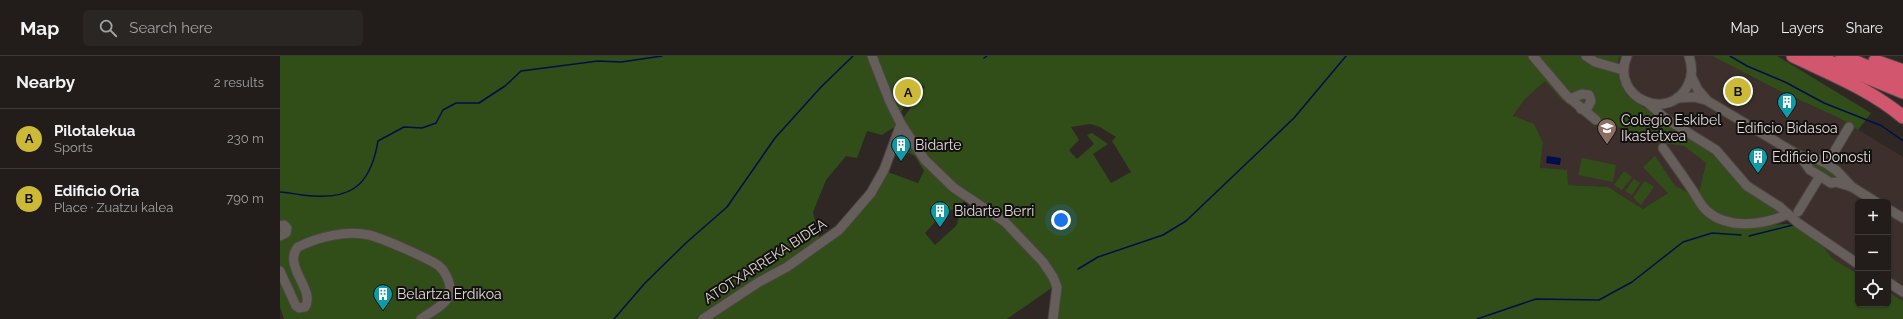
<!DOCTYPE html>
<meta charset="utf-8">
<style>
:root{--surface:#221d1b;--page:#2a2624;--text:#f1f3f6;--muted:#a2a2a3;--line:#3f3b3a;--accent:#ccb938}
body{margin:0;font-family:Raleway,sans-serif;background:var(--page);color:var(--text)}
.controls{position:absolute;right:12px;bottom:12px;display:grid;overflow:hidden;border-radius:6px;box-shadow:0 1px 3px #0004}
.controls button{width:36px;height:36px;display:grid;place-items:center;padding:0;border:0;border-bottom:1px solid var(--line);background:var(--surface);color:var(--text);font:20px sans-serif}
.you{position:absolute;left:781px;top:164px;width:14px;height:14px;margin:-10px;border:3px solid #fff;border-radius:50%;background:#1a73e8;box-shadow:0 0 0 6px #1a73e833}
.badge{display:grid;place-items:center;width:26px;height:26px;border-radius:50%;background:var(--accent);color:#111;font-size:13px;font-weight:700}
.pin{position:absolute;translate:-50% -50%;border:2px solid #fff;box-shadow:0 1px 4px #0006}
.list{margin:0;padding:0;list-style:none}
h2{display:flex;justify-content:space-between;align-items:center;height:52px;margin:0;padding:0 16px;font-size:17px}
h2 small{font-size:13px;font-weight:400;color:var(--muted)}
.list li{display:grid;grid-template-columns:26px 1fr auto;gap:12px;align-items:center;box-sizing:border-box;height:60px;padding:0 16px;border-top:1px solid var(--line)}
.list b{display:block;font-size:15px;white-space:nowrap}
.list p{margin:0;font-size:13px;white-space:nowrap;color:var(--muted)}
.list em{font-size:13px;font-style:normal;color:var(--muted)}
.icon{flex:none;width:22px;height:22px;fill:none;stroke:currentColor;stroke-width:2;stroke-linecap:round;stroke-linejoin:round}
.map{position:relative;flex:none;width:1623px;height:263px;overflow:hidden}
header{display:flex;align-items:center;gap:24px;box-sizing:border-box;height:56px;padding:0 20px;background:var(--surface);border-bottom:1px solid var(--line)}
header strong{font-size:19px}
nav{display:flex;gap:22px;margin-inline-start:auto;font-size:14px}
.search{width:280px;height:36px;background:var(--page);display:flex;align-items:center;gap:10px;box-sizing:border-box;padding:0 14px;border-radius:6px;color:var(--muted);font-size:15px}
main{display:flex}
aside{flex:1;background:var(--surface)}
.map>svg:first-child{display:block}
.built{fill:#3d302c}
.green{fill:#314e19;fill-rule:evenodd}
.water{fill:#000f4b}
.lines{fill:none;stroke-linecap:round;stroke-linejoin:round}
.stream{stroke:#000f4b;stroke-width:1.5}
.minor-casing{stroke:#4b4542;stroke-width:11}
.highway-casing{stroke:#4b4542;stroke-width:15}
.minor{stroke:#665e5b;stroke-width:9}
.highway{stroke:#d1566e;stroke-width:13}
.labels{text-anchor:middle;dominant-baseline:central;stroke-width:4;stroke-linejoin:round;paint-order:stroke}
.poi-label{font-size:14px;fill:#e0dbd9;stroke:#13100f;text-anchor:start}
.street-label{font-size:14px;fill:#e0dbd9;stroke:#13100f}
</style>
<header>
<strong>Map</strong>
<div class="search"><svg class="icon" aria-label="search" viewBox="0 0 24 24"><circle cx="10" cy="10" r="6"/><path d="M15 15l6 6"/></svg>Search here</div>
<nav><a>Map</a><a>Layers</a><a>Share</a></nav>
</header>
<main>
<aside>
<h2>Nearby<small>2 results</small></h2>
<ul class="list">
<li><span class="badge">A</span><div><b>Pilotalekua</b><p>Sports</p></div><em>230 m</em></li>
<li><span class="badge">B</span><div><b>Edificio Oria</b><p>Place · Zuatzu kalea</p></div><em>790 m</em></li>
</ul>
</aside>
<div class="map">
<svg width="1623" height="263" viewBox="0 0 1623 263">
<rect width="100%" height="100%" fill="#2e2724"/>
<g class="built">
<polygon points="1340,0 1432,0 1500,35 1561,63 1623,101 1623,245 1608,236 1608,146 1578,146 1578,218 1553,203 1539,185 1500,154 1455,124 1432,96 1347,40 1339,24 1338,5"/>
<polygon points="1265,25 1283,45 1304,58 1380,87 1404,90 1426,107 1419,137 1388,137 1363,153 1328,131 1288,129 1260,112 1263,87 1254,69 1233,61 1245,43"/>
</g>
<g class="green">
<polygon points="0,0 590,0 617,62 616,70 602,79 587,75 577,102 566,100 546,124 533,156 540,185 506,208 426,255 417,263 4,263 0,251"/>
<path d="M596 0H1340L1338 5 1339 24 1347 40 1432 96 1455 124 1500 154V159L1492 164 1445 163 1429 153 1419 137 1426 107 1404 90 1380 87 1304 58 1283 45 1265 25 1245 43 1233 60 1254 68 1263 87 1260 112 1287 114 1288 129 1328 131 1363 153 1388 137 1363 111 1375 100 1395 130 1409 137 1424 157 1462 171 1507 168 1515 169 1539 185 1553 203 1578 218V248H1608V236L1623 245V263H775L774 219 722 163 674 130 648 103 622 64 645 31 631 22 619 37 624 51 620 59ZM810 68 820 71 836 81 832 85 851 116 831 127 813 98 828 88 812 77 807 79 814 88 797 103 789 94 799 84 791 71Z"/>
<polygon points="1432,0 1497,0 1591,57 1578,74 1561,63 1500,35"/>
<path d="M622 72 685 144 674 153 662 158 645 177 655 189 676 170 681 156 691 147C720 168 761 196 773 231L727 263H427L538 193 605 115 638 127 644 115 635 100 615 90Z"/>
<polygon points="1302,102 1336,109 1333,126 1298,119"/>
<polygon points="1534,106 1556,119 1555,121 1550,123 1532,110"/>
<polygon points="1344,115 1352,121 1342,134 1334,129"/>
<polygon points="1354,123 1360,127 1352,139 1345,135"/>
<polygon points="1365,125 1374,131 1361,149 1353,142"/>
</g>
<polygon class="water" points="1267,100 1281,102 1280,109 1266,107"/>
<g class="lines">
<g class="stream">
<polyline points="1450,0 1467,10 1505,26 1544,47 1602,70 1623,85"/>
<polyline points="704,2 707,0"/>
<path d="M0 136C7 136 14 138 22 139 68 145 90 133 98 85L124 71 142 72 156 67 163 54 176 47H199L225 30 241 15 318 5 341 6 382 0"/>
<polyline points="1469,180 1513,169"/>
<polyline points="798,213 818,201 883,179 906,165 1014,62 1066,0"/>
<polyline points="334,263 365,227 407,186 447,151 495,82 541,31 573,0"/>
<polyline points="1197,263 1256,243 1319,244 1352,226 1403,186 1432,177 1461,179"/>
</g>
<g class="minor-casing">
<g id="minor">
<polyline points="592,0 610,46 621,68 645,104 674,132 725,166 763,206 773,221 777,231 773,263"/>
<polyline points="1253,0 1286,39 1316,64"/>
<polyline points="1306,0 1315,6 1343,14"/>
<path d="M1347 0C1329 42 1391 69 1409 27 1413 18 1412 9 1409 0"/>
<polyline points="1411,20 1418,34 1426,43"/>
<polyline points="1397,42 1414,41 1426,44 1520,100 1530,114 1540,120 1551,127 1556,126 1572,131"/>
<polyline points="1290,43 1302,38 1309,39 1311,45 1308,51 1301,53"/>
<polyline points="1368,47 1386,63 1436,94 1467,130 1500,151 1518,167 1578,208"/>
<path d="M1383 92C1393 106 1403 120 1413 135 1417 141 1421 150 1427 155 1449 174 1484 169 1508 158"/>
<polyline points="1520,100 1535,102 1547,108 1557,115 1572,131 1596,146"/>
<polyline points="1547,108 1569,71"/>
<polyline points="1608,153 1623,162"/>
<polyline points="1518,156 1540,120"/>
<polyline points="0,170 4,169 7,172 6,177 0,180"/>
<path d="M0 215 16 250 19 252 25 251C36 234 2 210 18 191 38 181 67 174 89 179 102 182 150 203 159 210 166 216 173 231 169 240 165 249 149 257 141 263"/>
<polyline points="1608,226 1623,236"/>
<polyline points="423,263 479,226 507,211 559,174 591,137 604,114 621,68"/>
</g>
</g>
<g class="highway-casing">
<g id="highway">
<path d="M1513 0C1551 18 1591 34 1623 61"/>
<polyline points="1535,0 1623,36"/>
<polyline points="1562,0 1623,26"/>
<polyline points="1595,5 1623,15"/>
</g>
</g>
<use href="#minor" class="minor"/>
<use href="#highway" class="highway"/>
</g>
<defs>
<g id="building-pin" transform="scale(1)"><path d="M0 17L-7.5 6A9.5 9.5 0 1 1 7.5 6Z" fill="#0f9aa8" stroke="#13100f"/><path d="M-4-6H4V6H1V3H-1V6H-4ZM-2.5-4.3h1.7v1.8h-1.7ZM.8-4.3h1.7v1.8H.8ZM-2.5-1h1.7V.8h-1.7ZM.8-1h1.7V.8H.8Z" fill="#fff"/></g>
<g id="school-pin" transform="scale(1)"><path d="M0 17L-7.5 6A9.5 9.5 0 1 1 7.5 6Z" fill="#8d6e63" stroke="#13100f"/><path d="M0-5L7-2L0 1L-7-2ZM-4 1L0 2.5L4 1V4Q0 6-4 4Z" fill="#fff"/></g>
</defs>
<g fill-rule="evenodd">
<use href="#building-pin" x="1507" y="46"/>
<use href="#school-pin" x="1327" y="72"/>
<use href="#building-pin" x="621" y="89"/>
<use href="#building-pin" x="1478" y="101"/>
<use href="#building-pin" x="660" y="155"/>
<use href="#building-pin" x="103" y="238"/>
</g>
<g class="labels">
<g class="poi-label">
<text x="1341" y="64">Colegio Eskibel<tspan x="1341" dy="16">Ikastetxea</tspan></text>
<text x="1507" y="72" text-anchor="middle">Edificio Bidasoa</text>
<text x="635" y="89">Bidarte</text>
<text x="1492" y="101">Edificio Donosti</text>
<text x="674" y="155">Bidarte Berri</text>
<text x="117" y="238">Belartza Erdikoa</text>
</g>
<g class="street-label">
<text transform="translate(485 205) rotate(-33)">ATOTXARREKA BIDEA</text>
</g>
</g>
</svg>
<div class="controls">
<button>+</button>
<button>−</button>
<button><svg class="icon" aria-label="locate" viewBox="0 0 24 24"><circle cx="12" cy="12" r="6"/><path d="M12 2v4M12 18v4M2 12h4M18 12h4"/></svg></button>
</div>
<div class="you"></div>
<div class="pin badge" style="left:628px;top:36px">A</div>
<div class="pin badge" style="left:1458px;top:35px">B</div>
</div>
</main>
